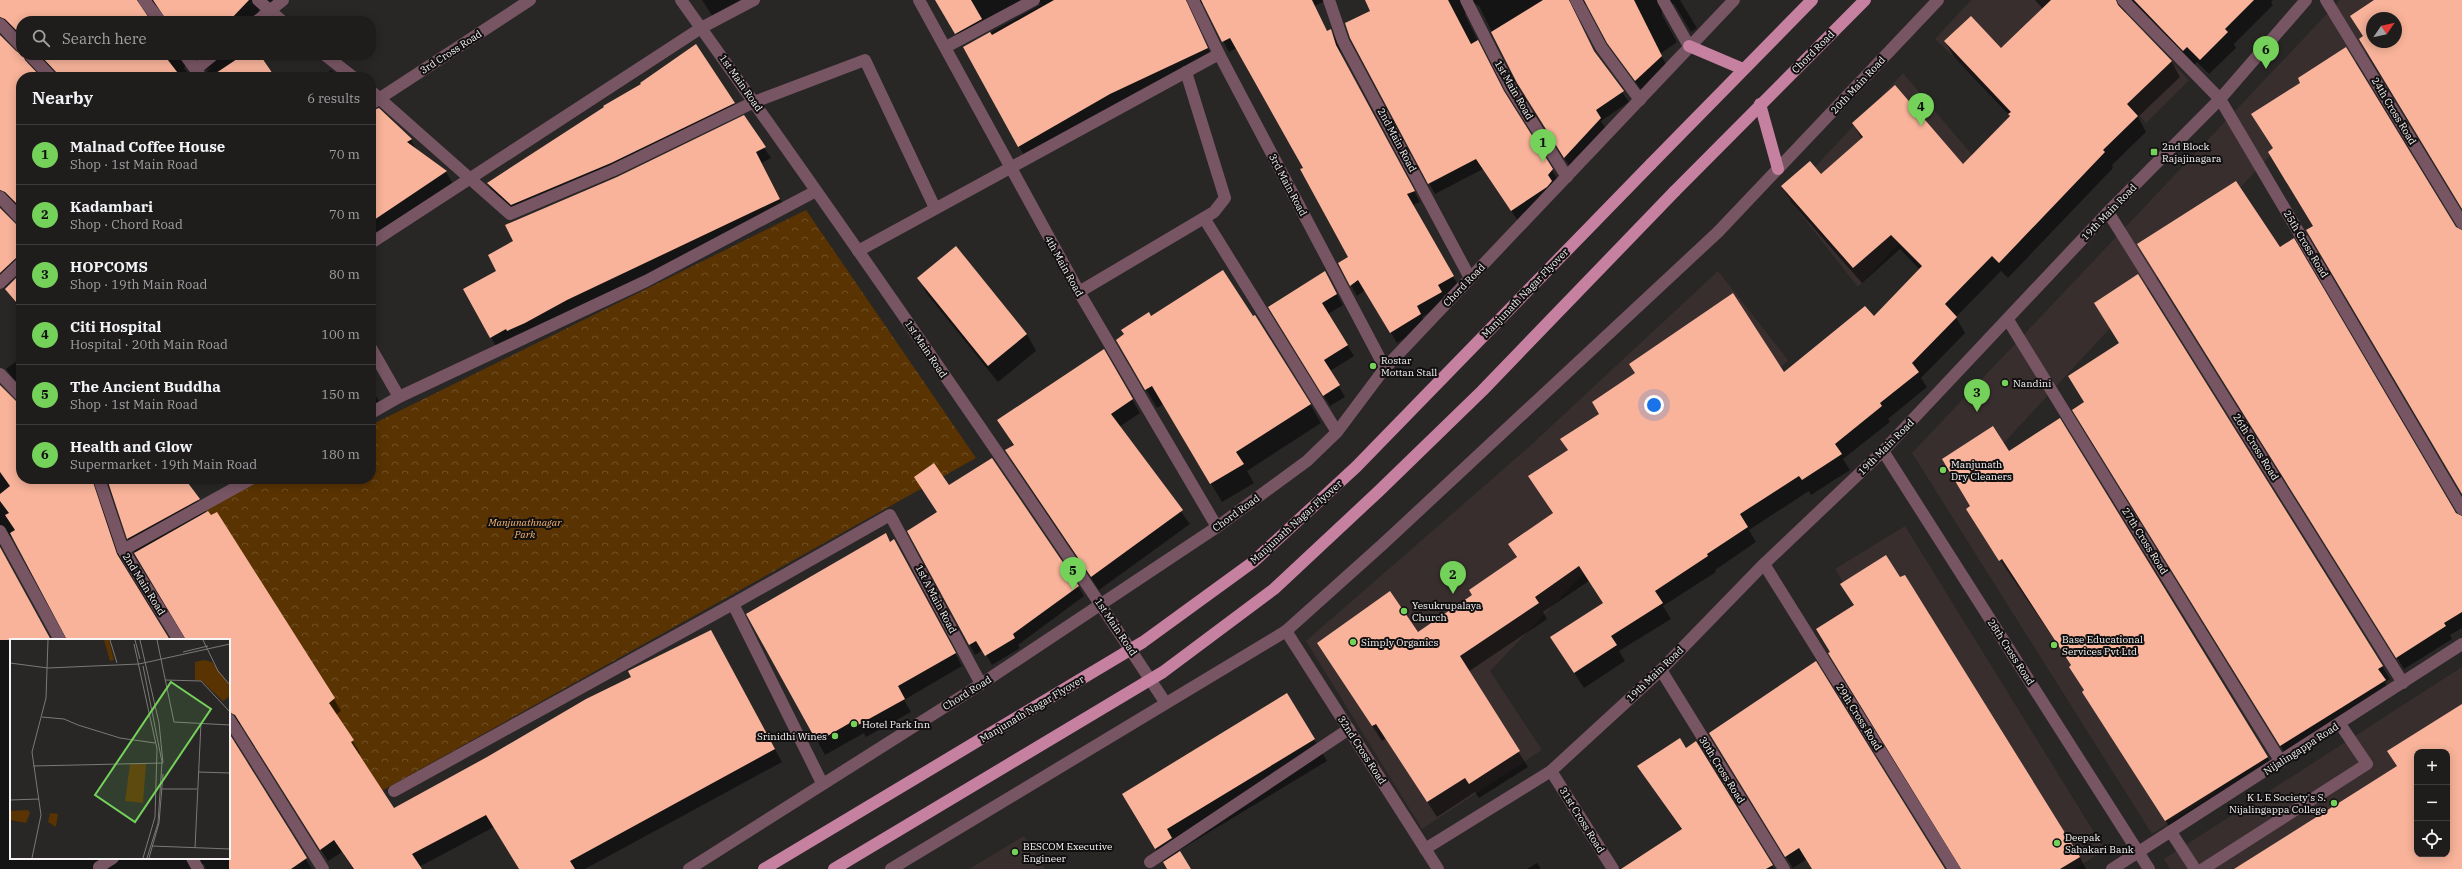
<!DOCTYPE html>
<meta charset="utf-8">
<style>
:root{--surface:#1f1c1c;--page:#2c2929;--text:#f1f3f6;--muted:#a1a1a3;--line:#3c3a3b;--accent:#74d25b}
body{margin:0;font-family:"IBM Plex Serif",serif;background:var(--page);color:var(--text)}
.controls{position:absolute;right:12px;bottom:12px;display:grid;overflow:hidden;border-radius:8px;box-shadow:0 2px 10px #0003}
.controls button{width:36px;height:36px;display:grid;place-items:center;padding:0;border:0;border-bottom:1px solid var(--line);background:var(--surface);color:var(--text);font:20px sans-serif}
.compass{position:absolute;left:2366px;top:12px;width:36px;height:36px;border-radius:50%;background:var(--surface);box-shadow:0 2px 10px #0003;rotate:56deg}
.you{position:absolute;left:1654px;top:405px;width:14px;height:14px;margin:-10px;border:3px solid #fff;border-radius:50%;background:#1a73e8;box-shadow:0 0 0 6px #1a73e833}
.badge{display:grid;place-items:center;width:26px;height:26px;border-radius:50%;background:var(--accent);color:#111;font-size:13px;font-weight:700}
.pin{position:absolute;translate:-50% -33px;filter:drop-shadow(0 1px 2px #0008)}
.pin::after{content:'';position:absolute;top:21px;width:14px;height:12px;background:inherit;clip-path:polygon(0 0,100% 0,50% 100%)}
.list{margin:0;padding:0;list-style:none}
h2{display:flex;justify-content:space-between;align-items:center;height:52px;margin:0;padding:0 16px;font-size:17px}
h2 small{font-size:13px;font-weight:400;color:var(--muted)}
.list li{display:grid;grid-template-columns:26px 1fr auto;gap:12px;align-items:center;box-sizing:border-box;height:60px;padding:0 16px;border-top:1px solid var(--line)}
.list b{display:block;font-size:15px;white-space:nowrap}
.list p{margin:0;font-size:13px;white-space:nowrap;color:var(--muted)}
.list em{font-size:13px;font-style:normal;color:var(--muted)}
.icon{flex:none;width:22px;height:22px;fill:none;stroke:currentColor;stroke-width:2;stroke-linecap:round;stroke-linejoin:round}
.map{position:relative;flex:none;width:2462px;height:869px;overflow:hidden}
.search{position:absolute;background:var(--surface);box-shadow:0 2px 10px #0003;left:16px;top:16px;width:360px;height:44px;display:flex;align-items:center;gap:10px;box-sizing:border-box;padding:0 14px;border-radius:16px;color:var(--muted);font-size:15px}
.panel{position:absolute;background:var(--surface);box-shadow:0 2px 10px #0003;left:16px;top:72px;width:360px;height:412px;border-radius:16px}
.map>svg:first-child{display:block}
.built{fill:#382e2e;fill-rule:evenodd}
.park{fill:url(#park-crowns)}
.shadow{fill:#0007}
.building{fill:#f8b39a;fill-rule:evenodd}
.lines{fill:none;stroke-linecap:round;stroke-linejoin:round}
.minor{stroke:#775563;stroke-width:12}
.major{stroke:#c681a0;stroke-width:12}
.major-bridge{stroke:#c681a0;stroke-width:12}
.poi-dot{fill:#74d25b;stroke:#110f0f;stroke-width:1.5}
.labels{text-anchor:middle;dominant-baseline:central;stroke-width:4;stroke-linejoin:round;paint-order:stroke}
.street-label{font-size:10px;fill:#f6f4f4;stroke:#110f0f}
.poi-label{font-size:10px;fill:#f6f4f4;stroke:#110f0f;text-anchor:start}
.park-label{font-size:10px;font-style:italic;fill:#f8b775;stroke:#110f0f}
.inset-road{fill:none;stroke:#7b7878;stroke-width:1}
.view{fill:#74d25b;fill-opacity:0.15;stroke:#74d25b;stroke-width:2}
.inset-edge{fill:none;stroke:#f6f4f4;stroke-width:2}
</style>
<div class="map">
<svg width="2462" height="869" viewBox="0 0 2462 869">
<defs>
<pattern id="park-crowns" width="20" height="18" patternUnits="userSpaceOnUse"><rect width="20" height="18" fill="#593301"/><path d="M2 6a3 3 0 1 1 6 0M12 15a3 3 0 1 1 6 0" fill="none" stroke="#715127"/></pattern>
</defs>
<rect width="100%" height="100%" fill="#292626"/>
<g class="built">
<polygon points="1971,0 2112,0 2189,80 2146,123 2081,52 2017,119 1935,39"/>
<polygon points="2340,0 2414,0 2396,18 2372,18 2372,42 2375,42 2001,446 2216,792 2152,834 1912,453"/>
<polygon points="1903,73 1977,161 1858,287 1787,197"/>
<polygon points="1718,271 1788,360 1490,671 1542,750 1422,829 1306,641 1530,446"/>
<polygon points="1905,526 2105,850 2074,869 2021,869 1835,569"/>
<path d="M2462 667V869H2170L2164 859ZM2417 752H2447V854H2417Z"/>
<polygon points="1024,836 1045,869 969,869"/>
</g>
<polygon class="park" points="806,210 976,458 367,799 204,507 262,479 371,479 371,425"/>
<g class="shadow">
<polygon points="0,0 274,0 268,5 259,7 258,15 252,21 168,21 158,8 151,4 144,9 144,14 149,21 21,21 21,40 1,31 0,36"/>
<polygon points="702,0 759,0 718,25"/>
<polygon points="936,0 1328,0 1314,6 1327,32 1331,31 1337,41 1342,56 1420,202 1413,205 1459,287 1443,296 1447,303 1422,317 1427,325 1397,343 1365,290 1357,296 1351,285 1349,257 1328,220 1288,139 1237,48 1229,52 1204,4 1195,4 1191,10 1192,14 1213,59 1025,157 964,47 1042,4 1037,4 962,43"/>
<polygon points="1397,0 1680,0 1697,28 1691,32 1674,4 1669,3 1662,7 1662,15 1677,42 1660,54 1668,67 1642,91 1615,54 1589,6 1582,3 1575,6 1575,15 1595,54 1629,102 1601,121 1606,129 1570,167 1517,83 1479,6 1473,3 1466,6 1465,15 1506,97 1558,180 1518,221 1483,169 1435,194 1429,183"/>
<polygon points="2035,0 2273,0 2271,2 2273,5 2234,44 2236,48 2209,74 2197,62 2193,66 2127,10 2124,14 2172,62 2180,77 2138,117 2146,132 2112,165 2113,168 2008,278 2001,271 1956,317 1965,333 1921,378 1927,387 1888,419 1890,422 1843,459 1850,470 1811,495 1809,491 1749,530 1756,542 1715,570 1716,572 1663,606 1671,619 1619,651 1625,661 1584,688 1561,652 1604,604 1589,581 1543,612 1547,619 1468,672 1528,767 1479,798 1475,792 1437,817 1386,738 1382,741 1318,643 1418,634 1473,596 1517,558 1509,544 1553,514 1530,477 1568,451 1562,439 1784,374 1874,317 1920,270 1900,249 1862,283 1791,202 1782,186 1821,175 1862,139 1853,124 1963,166 2011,117 1954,57 1945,41 2001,49 2043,9"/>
<polygon points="0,36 15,52 23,55 39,77 21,77 21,212 6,202 0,207"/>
<polygon points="696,45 741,114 518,216 494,194 488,184 642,85"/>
<polygon points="34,55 259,55 274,77 209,77 207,71 211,68 205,70 196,60 187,61 184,68 191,77 58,77"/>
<polygon points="331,70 340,77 321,77"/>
<polygon points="287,72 290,77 279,77"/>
<polygon points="371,106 374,111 379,109 411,140 417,151 446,172 453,184 371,239"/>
<polygon points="743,117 771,158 762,163 786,210 497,348 491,337 498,272 515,242"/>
<polygon points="0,209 15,225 21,227 21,272 3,289 0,286"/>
<polygon points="2145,257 2462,517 2462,628 2450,635 2452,639 2404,669"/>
<polygon points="21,275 21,311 6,289"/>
<polygon points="918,278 1027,334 1036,351 998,382 927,294"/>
<polygon points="1331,283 1343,305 1328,314 1354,356 1330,371 1345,397 1330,406 1276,318"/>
<polygon points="1151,318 1310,404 1321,423 1247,471 1254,483 1222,502 1163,404 1157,408 1117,340"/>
<polygon points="1103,350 1140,413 1119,427 1190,524 1099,590 1014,464 1006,450 1014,446 998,420"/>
<polygon points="21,358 21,389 6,369"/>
<polygon points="0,386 15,402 21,404 21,479 183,479 207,513 211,517 216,513 334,699 341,711 336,715 360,753 358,755 393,809 717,644 782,762 585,869 519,869 494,827 419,867 421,869 353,869 342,852 328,861 244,727 240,724 232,725 229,728 229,640 187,640 128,539 108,484 100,487 98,495 123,565 169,640 68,640 14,539 11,536 4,536 0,540"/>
<polygon points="371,387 384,410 371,416"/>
<polygon points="2059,419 2274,768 2172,831 2090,703 2072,666 1973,520 1971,506 2008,452"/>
<polygon points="2081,423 2382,666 2390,679 2385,682 2392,694 2288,758"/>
<polygon points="949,486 1078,586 1084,596 1018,645 1020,648 992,665 983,650 975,655 908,531 938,512"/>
<polygon points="890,543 901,553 962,666 904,700 911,712 866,737 864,733 825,755 748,615"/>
<polygon points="0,548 51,640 11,640 11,858 229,858 229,733 312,869 206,869 204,864 196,863 192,869 0,869"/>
<polygon points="1287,695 1327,761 1178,851 1190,869 1168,869 1135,816"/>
<polygon points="1696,743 1774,869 1632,869 1682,830 1638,766 1686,749"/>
<polygon points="1717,745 1944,869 1813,869 1807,859 1793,868"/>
<polygon points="2080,857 2086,869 1962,869"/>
<polygon points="1537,863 1541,869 1527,869"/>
</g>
<g class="building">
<polygon points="0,0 137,0 151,21 21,21 21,35 5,19 0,17"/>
<polygon points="153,0 249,0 229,21 167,21"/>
<polygon points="935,0 971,0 982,19 955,34"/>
<polygon points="1054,0 1186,0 1208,48 1110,94 1018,147 963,47 990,32 992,35"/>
<polygon points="1201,0 1312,0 1327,31 1331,29 1336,45 1415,191 1407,194 1454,276 1438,285 1442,292 1417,306 1421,314 1390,333 1358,280 1350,286 1338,263 1348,257 1300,169 1303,168 1230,38 1222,42"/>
<polygon points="1365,0 1448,0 1471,44 1478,40 1504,91 1553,169 1548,175 1552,181 1547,187 1511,211 1476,159 1428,184 1350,38 1345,23 1370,11"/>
<polygon points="1543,0 1569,0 1594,51 1624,91 1596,110 1601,118 1564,158 1517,83 1491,32"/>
<polygon points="1584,0 1634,0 1662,56 1635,81 1607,43"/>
<polygon points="2051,0 2116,0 2118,5 2172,61 2127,104 2138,116 2103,150 2105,152 1999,263 1992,256 1945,304 1957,317 1912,363 1919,372 1880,403 1882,406 1835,444 1842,454 1802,480 1799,476 1740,514 1748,527 1707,554 1708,556 1655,591 1663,603 1611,636 1617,645 1574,673 1550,637 1603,603 1579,566 1535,597 1539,603 1460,656 1520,751 1469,784 1465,778 1427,802 1376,724 1372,726 1317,643 1390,591 1418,632 1472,595 1469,590 1517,557 1508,544 1553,513 1528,476 1568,450 1560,439 1599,414 1592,402 1635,373 1629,364 1733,293 1784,372 1865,306 1874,316 1922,266 1891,235 1853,268 1781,186 1810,161 1821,174 1863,137 1852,123 1895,85 1963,164 2010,116 2008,114 2011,112 1944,41 1971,16 2001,48"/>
<polygon points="2134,0 2254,0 2225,29 2228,32 2200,60 2187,47 2183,51"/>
<path d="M2374 0H2462V209L2359 39 2363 36 2350 16ZM2372 18H2396V42H2372Z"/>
<polygon points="0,35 16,51 23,55 25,60 41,77 21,77 21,208 5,192 0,190"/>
<polygon points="696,44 735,103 611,163 511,205 487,183 604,107 603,106 641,84 640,83"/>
<polygon points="2346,47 2456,227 2462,230 2462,494 2306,230 2313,226 2268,152 2273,148 2251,114 2300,83 2298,78"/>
<polygon points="40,55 164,55 181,77 58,77 56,72"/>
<polygon points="243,55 260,55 275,77 210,77"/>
<polygon points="379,108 412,139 407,142 447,171 371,222 371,111"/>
<polygon points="744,115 766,147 756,152 780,199 567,300 525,323 507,331 506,329 490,338 463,289 496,271 488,255 513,241 505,225 617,177"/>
<polygon points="2236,181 2280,247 2294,238 2456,513 2462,516 2462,612 2444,623 2446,626 2396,658 2137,244"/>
<polygon points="0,208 16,224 21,226 21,256 16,258 0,273"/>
<polygon points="956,246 1027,334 988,366 917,278"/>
<polygon points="1223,270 1253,316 1255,315 1311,404 1236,452 1244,464 1210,484 1152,386 1145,390 1116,340 1124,334 1121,330 1149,312 1151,316"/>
<polygon points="1325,271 1337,294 1322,303 1348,345 1324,360 1340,385 1323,396 1268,307"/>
<polygon points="21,273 21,308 5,289"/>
<polygon points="2138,274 2383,666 2378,669 2386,680 2280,746 2072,410 2084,402 2068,376 2119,343 2094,303"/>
<polygon points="1104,349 1133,399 1111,414 1183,510 1091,577 1005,450 1014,445 997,420"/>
<polygon points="0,385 16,401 21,403 21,479 92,479 117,554 170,640 67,640 10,533 15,530 5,515 9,513 0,501 0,494 10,486 0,472"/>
<polygon points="2060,418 2268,757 2165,821 2082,692 2084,690 2069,667 2071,665 2019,585 2002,559 1999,561 1966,509 1970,506 1942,459 1993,426 2009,451"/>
<polygon points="992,458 1079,586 1013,634 1015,638 985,656 976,641 969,645 907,531 937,512 914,477 934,463 949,485"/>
<polygon points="107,479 185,479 200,499 127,539"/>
<polygon points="208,511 211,515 217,512 335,698 329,703 354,740 351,742 394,808 487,757 586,699 631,677 628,671 711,630 775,749 570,861 575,869 519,869 486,815 412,854 422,869 354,869 334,840 320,850 235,715 229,712 229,640 186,640 134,553"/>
<polygon points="886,533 890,542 894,539 956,653 898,686 905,699 858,725 855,720 817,742 746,614"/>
<polygon points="0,547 51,640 0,640"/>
<polygon points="1886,555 1900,577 1905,575 2080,857 2060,869 1961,869 1828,653 1830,652 1816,629 1854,605 1840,584"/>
<polygon points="1816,661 1945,869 1812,869 1799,848 1785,857 1709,733"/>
<polygon points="1287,693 1315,739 1167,829 1172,838 1155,849 1122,794"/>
<path d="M2462 704V869H2234L2397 766 2387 751ZM2417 752H2447V854H2417Z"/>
<polygon points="229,733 307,858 291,869 229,869"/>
<polygon points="1680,738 1686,748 1696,741 1773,865 1766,869 1621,869 1682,829 1637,766"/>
<polygon points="1180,851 1191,869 1167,869 1163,862"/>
</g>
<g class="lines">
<g class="minor">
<polyline points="144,0 160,21"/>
<polyline points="258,0 282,21"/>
<path d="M681 0C846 231 1009 465 1165 702"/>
<polyline points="919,0 1079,292 1217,527"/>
<polyline points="1193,0 1219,54 1385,368"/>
<polyline points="1329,0 1343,41 1470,278"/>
<polyline points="1466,0 1510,87 1567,177"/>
<polyline points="1576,0 1601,47 1640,100"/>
<polyline points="1663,0 1689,46"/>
<polyline points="2123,0 2220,99 2462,509"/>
<polyline points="2326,0 2462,223"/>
<polyline points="257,21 283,0"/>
<polyline points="0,24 21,46"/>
<polyline points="946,47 1034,0"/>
<polyline points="30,55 51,77"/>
<polyline points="185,55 201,77"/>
<polyline points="325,55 353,77"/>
<polyline points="196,69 213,55"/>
<polyline points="371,91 510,214 614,170 754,102 865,60 935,208"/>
<polyline points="371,104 530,0"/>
<polyline points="0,197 21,219"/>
<polyline points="2108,212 2403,683"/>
<polyline points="1204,218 1337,432"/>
<polyline points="371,243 701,28 754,0"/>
<polyline points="858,251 1219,54"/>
<polyline points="0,283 21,263"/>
<polyline points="1079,292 1214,212 1225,198 1186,72"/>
<polyline points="2008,320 2281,762"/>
<polyline points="371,348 399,397"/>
<polyline points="0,374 21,396"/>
<polyline points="371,413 399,397 646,281 816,191"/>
<polyline points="1883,451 2149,869"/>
<polyline points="99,479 123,550 179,640"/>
<polyline points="0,531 60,640"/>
<polyline points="123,550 251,479"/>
<polyline points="1764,564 1954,869"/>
<polyline points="1286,631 1438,869"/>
<polyline points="1661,670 1784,869"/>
<polyline points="229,719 323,869"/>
<polyline points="1551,771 1613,869"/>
<polyline points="822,783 733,604 890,515 981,684"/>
<polyline points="394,791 733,604"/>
<polyline points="2171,832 2195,869"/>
<polyline points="1425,849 1551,771 1661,670 1764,564 1883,451 2108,212 2220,99 2306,0"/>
<polyline points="192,858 198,869"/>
<polyline points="1150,862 1349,729"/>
<polyline points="99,867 113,858"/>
<polyline points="689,869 981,684 1217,527 1307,461 1337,432 1385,368 1734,0"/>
<polyline points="891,869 1286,631 1383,544 1718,232 1938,0"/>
<polyline points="2112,869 2462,644"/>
<polyline points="2203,869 2367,764 2340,724"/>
</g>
<g class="major">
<polyline points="1689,46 1743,69"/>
<polyline points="1760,104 1778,169"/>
<polyline points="1651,164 1812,0"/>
<polyline points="1675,191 1865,0"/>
</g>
<g class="major-bridge">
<polyline points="764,869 1143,642 1253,562 1356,467 1651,164"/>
<polyline points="834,869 1163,672 1274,589 1379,491 1482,391 1675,191"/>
</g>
</g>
<g class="poi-dot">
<rect x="2150" y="148" width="8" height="8" rx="2"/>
<circle cx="1373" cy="366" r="4"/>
<circle cx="2005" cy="383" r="4"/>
<circle cx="1943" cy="470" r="4"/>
<circle cx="1404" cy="611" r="4"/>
<circle cx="1353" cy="642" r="4"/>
<circle cx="2054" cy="645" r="4"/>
<circle cx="854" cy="724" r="4"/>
<circle cx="835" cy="736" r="4"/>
<circle cx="2334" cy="803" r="4"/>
<circle cx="2057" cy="843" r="4"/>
<circle cx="1015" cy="852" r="4"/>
</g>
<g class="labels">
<g class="street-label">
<text transform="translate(451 52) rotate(-33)">3rd Cross Road</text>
<text transform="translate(1813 52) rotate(-45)">Chord Road</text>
<text transform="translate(741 83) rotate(55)">1st Main Road</text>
<text transform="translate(1858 85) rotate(-47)">20th Main Road</text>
<text transform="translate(1514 90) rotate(60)">1st Main Road</text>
<text transform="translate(2394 111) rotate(59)">24th Cross Road</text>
<text transform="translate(1397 140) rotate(62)">2nd Main Road</text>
<text transform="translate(1288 185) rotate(62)">3rd Main Road</text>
<text transform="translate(2109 212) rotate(-46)">19th Main Road</text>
<text transform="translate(2306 244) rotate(59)">25th Cross Road</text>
<text transform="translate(1064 266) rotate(61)">4th Main Road</text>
<text transform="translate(1464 285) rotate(-46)">Chord Road</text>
<text transform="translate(1525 293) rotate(-46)">Manjunath Nagar Flyover</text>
<text transform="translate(926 349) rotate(56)">1st Main Road</text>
<text transform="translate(1886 447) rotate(-45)">19th Main Road</text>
<text transform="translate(2256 447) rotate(58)">26th Cross Road</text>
<text transform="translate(1236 513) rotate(-36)">Chord Road</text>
<text transform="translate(1296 522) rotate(-42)">Manjunath Nagar Flyover</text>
<text transform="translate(2145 541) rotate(58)">27th Cross Road</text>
<text transform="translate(144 584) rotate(58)">2nd Main Road</text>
<text transform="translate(936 599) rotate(62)">1st A Main Road</text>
<text transform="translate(1116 627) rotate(56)">1st Main Road</text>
<text transform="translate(2011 652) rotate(57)">28th Cross Road</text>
<text transform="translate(1655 674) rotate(-44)">19th Main Road</text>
<text transform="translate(967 693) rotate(-32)">Chord Road</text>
<text transform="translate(1032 709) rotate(-31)">Manjunath Nagar Flyover</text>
<text transform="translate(1859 717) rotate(58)">29th Cross Road</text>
<text transform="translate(2301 749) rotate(-33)">Nijalingappa Road</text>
<text transform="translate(1362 750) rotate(57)">32nd Cross Road</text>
<text transform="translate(1722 770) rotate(58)">30th Cross Road</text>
<text transform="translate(1582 820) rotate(58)">31st Cross Road</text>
</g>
<g class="poi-label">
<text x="2162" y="146">2nd Block<tspan x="2162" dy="12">Rajajinagara</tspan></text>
<text x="1381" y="360">Rostar<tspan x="1381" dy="12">Mottan Stall</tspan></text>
<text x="2013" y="383">Nandini</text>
<text x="1951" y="464">Manjunath<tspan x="1951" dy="12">Dry Cleaners</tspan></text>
<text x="1412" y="605">Yesukrupalaya<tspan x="1412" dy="12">Church</tspan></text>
<text x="2062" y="639">Base Educational<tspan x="2062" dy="12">Services Pvt Ltd</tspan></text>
<text x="1361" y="642">Simply Organics</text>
<text x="862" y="724">Hotel Park Inn</text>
<text x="827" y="736" text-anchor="end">Srinidhi Wines</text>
<text x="2326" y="797" text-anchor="end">K L E Society's S.<tspan x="2326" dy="12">Nijalingappa College</tspan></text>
<text x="2065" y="837">Deepak<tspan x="2065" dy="12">Sahakari Bank</tspan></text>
<text x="1023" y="846">BESCOM Executive<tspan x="1023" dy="12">Engineer</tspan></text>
</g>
<g class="park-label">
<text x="525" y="522">Manjunathnagar<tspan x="525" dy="12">Park</tspan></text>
</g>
</g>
<g transform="translate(10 639)">
<rect width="220" height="220" fill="#292626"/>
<path d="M94 1H99L104 21 100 22ZM194 21 202 23 220 47V57L213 62 192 42 185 41V23ZM120 125H136L133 164 115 162ZM18 171 20 174 16 184 0 181V172ZM40 174 48 175 46 188 38 183Z" fill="#593301"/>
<path class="inset-road" d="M100 1 107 24M125 1 130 20M130 1 149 84 153 124M147 1 164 83 220 86M193 1 208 32 220 46M124 5 147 110 145 178 133 219M173 13 198 7M0 24 38 29 129 25 220 5M133 27 152 123 148 184 137 219M155 41 191 42 220 73M32 78 54 80 68 86 110 99 145 104M23 127 153 124M188 133 220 134M152 150H187M0 161 29 160M142 207 220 210M185 209 191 84M22 219 31 176 22 113 36 59 38 1M139 219 149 184 153 135"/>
<path class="view" d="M161 43 201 70 125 183 85 156Z"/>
<rect width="220" height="220" class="inset-edge"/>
</g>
</svg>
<div class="controls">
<button>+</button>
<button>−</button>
<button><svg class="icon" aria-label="locate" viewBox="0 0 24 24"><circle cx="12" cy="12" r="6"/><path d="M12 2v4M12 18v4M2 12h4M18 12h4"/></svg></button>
</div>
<svg class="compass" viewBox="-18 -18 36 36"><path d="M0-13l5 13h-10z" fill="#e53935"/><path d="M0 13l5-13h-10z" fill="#a1a1a3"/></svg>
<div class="you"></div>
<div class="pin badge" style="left:1543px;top:162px">1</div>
<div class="pin badge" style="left:1453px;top:594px">2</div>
<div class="pin badge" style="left:1977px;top:412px">3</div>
<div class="pin badge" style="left:1921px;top:126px">4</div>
<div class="pin badge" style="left:1073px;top:590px">5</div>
<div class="pin badge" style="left:2266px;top:69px">6</div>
<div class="search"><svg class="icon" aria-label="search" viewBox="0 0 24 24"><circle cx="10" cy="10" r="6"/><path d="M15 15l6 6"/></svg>Search here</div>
<section class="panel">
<h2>Nearby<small>6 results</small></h2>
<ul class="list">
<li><span class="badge">1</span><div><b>Malnad Coffee House</b><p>Shop · 1st Main Road</p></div><em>70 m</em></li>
<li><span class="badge">2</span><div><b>Kadambari</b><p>Shop · Chord Road</p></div><em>70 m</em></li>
<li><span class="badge">3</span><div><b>HOPCOMS</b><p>Shop · 19th Main Road</p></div><em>80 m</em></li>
<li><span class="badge">4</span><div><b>Citi Hospital</b><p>Hospital · 20th Main Road</p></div><em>100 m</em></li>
<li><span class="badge">5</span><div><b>The Ancient Buddha</b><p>Shop · 1st Main Road</p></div><em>150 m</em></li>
<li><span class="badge">6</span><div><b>Health and Glow</b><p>Supermarket · 19th Main Road</p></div><em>180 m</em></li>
</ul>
</section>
</div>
